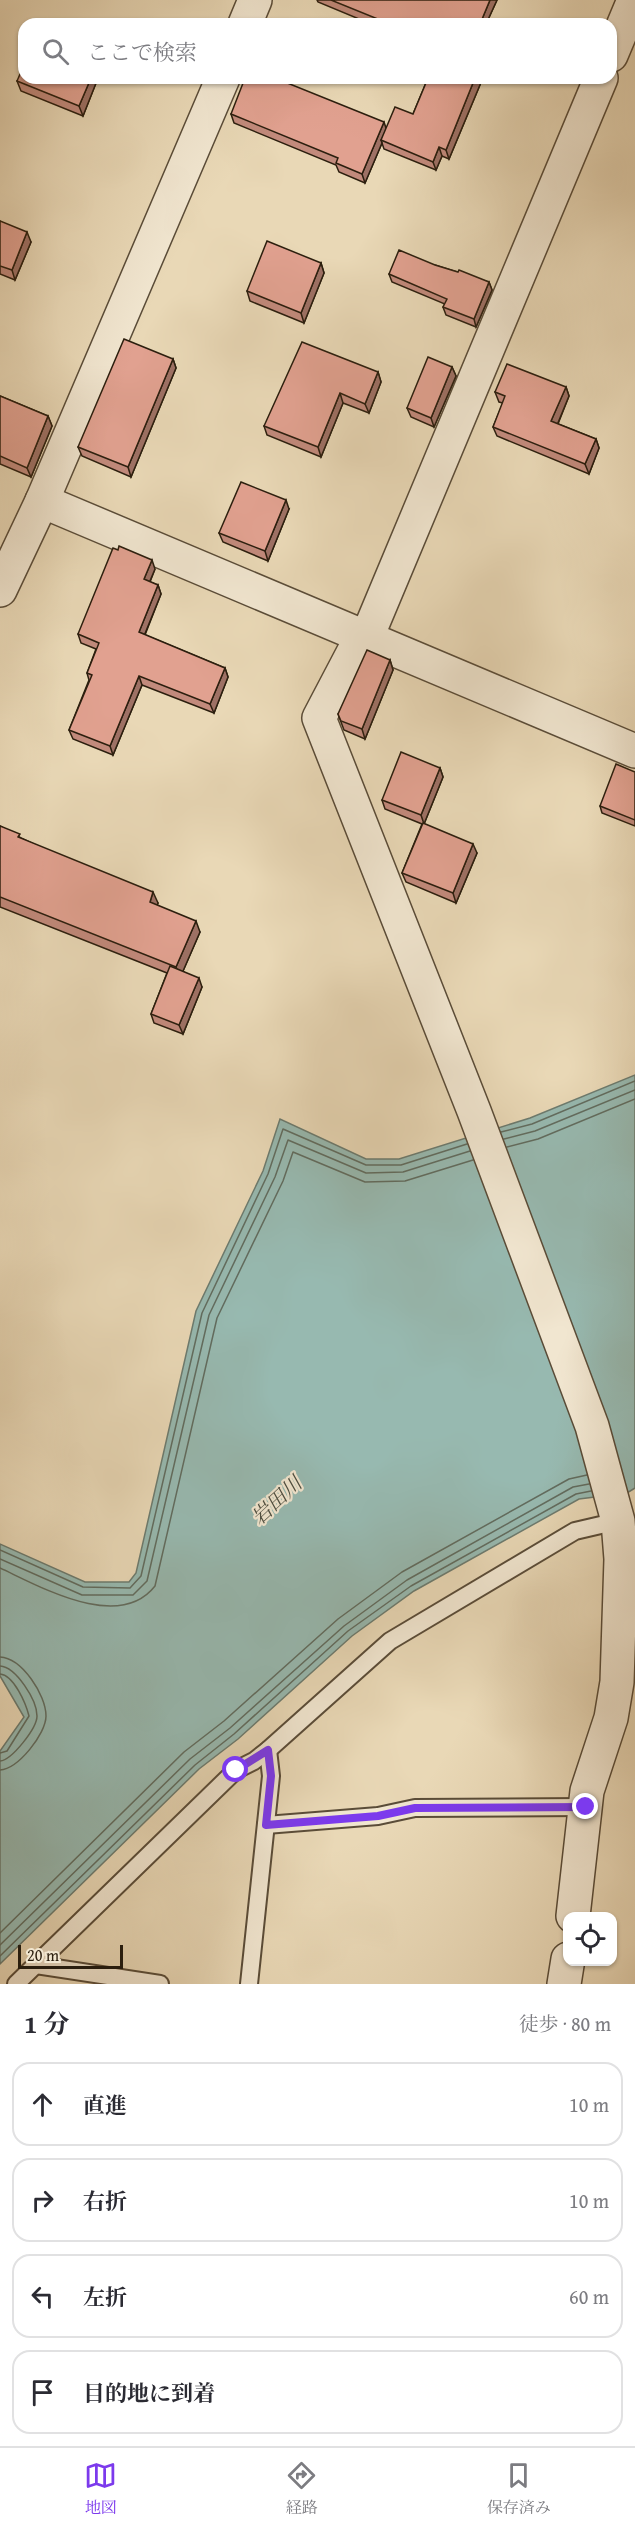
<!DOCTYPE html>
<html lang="ja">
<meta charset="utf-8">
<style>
:root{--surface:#fff;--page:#f7f7f7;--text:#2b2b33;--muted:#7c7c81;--line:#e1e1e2;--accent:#7c3aed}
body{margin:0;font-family:"Gentium Book Plus","Noto Serif JP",serif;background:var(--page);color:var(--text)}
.controls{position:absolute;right:18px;bottom:18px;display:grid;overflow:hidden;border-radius:12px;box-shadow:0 2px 4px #0004}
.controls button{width:54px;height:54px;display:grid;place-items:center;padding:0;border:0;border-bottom:2px solid var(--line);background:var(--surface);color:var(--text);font:30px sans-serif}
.scale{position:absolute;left:18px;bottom:15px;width:105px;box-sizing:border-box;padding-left:6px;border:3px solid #2b1e0e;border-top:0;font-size:16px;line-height:21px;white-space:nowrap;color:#2b1e0e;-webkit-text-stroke:4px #f1e6d0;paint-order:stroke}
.stop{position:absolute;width:18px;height:18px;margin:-14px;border:4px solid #7c3aed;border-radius:50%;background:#fff}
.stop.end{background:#7c3aed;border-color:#fff;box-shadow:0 2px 6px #0008}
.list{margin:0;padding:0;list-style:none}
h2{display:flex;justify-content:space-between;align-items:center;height:78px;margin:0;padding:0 24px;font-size:26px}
h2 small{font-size:20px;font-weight:400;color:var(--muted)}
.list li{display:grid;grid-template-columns:39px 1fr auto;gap:18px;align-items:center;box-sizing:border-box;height:84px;margin:0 12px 12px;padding:0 12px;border:2px solid var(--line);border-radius:18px}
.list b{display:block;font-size:22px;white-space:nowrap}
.list em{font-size:20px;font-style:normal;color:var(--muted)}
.icon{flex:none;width:33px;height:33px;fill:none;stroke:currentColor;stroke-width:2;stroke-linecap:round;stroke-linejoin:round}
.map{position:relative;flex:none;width:635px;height:1984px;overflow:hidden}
.search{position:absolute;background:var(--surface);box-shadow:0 2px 4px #0004;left:18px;right:18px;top:18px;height:66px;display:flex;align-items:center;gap:15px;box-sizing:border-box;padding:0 21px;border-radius:18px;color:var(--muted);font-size:22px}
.sheet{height:462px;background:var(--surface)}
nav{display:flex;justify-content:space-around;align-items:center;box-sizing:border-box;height:84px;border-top:2px solid var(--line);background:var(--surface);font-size:16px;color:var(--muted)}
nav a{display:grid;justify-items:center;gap:3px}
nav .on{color:var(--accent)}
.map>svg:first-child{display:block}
.water{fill:#97b9b0;stroke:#6c7b6f;stroke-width:1.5}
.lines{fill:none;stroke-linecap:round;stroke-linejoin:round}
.shore{stroke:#616c5f;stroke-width:1.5}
.service-casing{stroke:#5a4c38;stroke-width:20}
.minor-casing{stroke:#5a4c38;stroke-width:36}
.service{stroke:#f1e6d0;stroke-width:16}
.minor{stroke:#f1e6d0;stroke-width:33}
.wall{fill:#c28a7c;stroke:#2b1e0e;stroke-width:1.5}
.shaded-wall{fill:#9e7165;stroke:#2b1e0e;stroke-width:1.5}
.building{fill:#e1a190;stroke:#2b1e0e;stroke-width:1.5}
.route{stroke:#7c3aed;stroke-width:8}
.labels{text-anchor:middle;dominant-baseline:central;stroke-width:4.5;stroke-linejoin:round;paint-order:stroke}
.water-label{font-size:20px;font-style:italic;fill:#4b4c3f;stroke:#f1e6d0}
</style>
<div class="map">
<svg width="635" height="1984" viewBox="0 0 635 1984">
<rect width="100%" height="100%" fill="#e9d8b6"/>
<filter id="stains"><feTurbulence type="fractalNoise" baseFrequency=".00333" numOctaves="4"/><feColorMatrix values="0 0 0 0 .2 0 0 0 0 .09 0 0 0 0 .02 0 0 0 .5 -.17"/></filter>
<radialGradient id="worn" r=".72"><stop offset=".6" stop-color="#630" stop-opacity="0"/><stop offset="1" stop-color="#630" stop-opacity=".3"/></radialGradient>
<polygon class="water" points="635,1075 635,1488 627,1493 579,1499 414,1591 352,1636 238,1739 199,1769 0,1964 0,1751 24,1717 0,1676 0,1544 85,1582 129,1582 136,1573 196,1311 263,1171 280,1119 366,1159 399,1159 530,1118"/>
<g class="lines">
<g class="shore">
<polyline points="501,1132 532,1124 635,1081"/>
<polyline points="504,1139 535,1131 635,1090"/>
<polyline points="507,1147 538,1139 635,1099"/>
<polyline points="0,1550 83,1587 130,1588 141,1576 202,1313 268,1174 283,1129 366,1165 401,1165 467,1144"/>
<polyline points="0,1559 82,1595 133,1595 147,1581 209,1315 275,1177 288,1140 366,1173 403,1172 470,1151"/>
<path d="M0 1568C41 1587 119 1632 155 1586L217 1318 283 1181 293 1152 365 1182 405 1181 473 1160"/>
<path d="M0 1657C22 1658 46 1695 46 1716 46 1734 18 1769 0 1770"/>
<path d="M0 1666C16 1667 37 1700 37 1716 37 1728 12 1760 0 1761"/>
<path d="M0 1674C14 1675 26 1704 29 1716L7 1751 0 1753"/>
<polyline points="0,1933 184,1752 224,1721 338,1619 402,1572 569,1479 587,1475"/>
<polyline points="0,1945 190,1759 230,1728 344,1626 407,1580 573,1487 589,1484"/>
<polyline points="0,1956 195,1765 234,1734 348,1631 411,1586 576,1494 591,1491"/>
</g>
<g class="service-casing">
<g id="service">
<polyline points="266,1825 378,1816 415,1808 586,1807"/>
<polyline points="36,1965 160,1984"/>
<polyline points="16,1984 236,1770 254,1761 268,1750 390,1641 575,1531 618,1521"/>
<polyline points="249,1984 271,1776 268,1750"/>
</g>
</g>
<g class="minor-casing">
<g id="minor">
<polyline points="245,24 255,0"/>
<polyline points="611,55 634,0"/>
<polyline points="42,501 635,751"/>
<polyline points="0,590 42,501 223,78"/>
<polyline points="573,1916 587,1791 611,1718 617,1682 621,1559 618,1521 592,1426 474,1111 319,718 362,636 372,625 601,78"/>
<polyline points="564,1984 568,1959"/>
</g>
</g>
<use href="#service" class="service"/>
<use href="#minor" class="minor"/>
</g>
<g class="wall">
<polygon points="317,0 497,0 486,24 371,24 318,2"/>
<polygon points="98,78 83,116 21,91 17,81"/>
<polygon points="428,78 481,78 482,80 449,159 442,156 436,170 384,149 382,143 365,183 339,172 336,165 234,123 231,114 386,128 413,114"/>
<polygon points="0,221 31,242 15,280 0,274"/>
<polygon points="321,263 324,273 304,323 250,301 247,291"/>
<polygon points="435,265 489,282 492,290 476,327 446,315 443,307 445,304 392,282 389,274"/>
<polygon points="173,359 176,368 131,477 82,456 78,447"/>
<polygon points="452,367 456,376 434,427 411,417 407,408"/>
<polygon points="378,372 381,382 369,413 343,403 321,457 267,435 264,426"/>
<polygon points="566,387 569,396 558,424 596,439 599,448 589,474 497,436 493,427 503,403 499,402 495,392"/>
<polygon points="0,396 48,416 52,426 31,477 0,464"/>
<polygon points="289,509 268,561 223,542 219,533"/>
<polygon points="155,569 150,582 158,585 161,594 145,635 225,668 228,677 214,713 142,685 113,755 73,739 69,730 89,680 87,673 96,649 81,643 78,634"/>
<polygon points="390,660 393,670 365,739 344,730 338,714"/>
<polygon points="440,768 443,777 424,824 477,853 456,903 406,882 402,873 422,824 385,809 382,800"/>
<polygon points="635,772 635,826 602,813 600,806"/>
<polygon points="0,826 21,838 158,903 157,905 200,932 183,971 202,987 183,1034 154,1023 151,1014 167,973 0,907"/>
</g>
<g class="shaded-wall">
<polygon points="490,0 497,0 486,24 480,24"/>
<polygon points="91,78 98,78 83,116 79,106"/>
<polygon points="475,78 481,78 482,80 449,159 446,150"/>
<polygon points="384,122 387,131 381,140 382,143 365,183 362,174"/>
<polygon points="439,147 442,156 436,170 433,162"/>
<polygon points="27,232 31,242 15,280 12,270"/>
<polygon points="321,263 324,273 304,323 301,313"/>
<polygon points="489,282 492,290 476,327 474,319"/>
<polygon points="173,359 176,368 131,477 128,467"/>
<polygon points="452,367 456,376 434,427 431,418"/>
<polygon points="378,372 381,382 369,413 365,404"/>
<polygon points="566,387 569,396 555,430 551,421"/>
<polygon points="340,393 343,403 321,457 318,447"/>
<polygon points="48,416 52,426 31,477 27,468"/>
<polygon points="596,439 599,448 589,474 585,464"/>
<polygon points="286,500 289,509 268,561 265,551"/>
<polygon points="152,560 155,569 147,588 144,579"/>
<polygon points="158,585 161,594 142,641 139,632"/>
<polygon points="390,660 393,670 365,739 362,729"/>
<polygon points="225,668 228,677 214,713 210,704"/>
<polygon points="139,676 142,685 113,755 110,746"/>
<polygon points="440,768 443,777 424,824 421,815"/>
<polygon points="473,844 477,853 456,903 453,893"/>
<polygon points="153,892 158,903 154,913 150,902"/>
<polygon points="196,921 200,932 180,978 176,967"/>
<polygon points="199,978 202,987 183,1034 179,1025"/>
</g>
<g class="building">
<polygon points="331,0 490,0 480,24 390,24"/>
<polygon points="24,65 24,78 91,78 79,106 17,81"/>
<polygon points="245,78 275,78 384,122 362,174 336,163 338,158 231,114"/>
<polygon points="428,78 475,78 446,150 439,147 433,162 381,140 395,107 413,114"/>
<polygon points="0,221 27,232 12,270 0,266"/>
<polygon points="267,241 321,263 301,313 247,291"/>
<polygon points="399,250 435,265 458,272 459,270 489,282 474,319 443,307 447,299 389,274"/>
<polygon points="124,339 173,359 128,467 78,447"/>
<polygon points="302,342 378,372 365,404 340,393 318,447 264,426"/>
<polygon points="428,357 452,367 431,418 407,408"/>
<polygon points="507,364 566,387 551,421 596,439 585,464 493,427 505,396 495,392"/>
<polygon points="0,396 48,416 27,468 0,456"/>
<polygon points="241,482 286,500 265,551 219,533"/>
<polygon points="119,546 152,560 144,579 158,585 139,632 225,668 210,704 139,676 110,746 69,730 92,675 87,673 99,643 78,634 113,548 118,550"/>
<polygon points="367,650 390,660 362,729 341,721 338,714"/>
<polygon points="401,752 440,768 421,815 382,800"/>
<polygon points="616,764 635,772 635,820 600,806"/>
<polygon points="423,823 473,844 453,893 402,873"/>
<polygon points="0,826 20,834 18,837 153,892 150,902 196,921 176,967 0,897"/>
<polygon points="170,966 199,978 179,1025 151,1014"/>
</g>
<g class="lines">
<polyline class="route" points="236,1770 268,1750 271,1776 266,1825 378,1816 415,1808 586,1807"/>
</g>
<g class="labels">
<g class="water-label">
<text transform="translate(276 1500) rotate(-43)">岩田川</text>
</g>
</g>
<rect width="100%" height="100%" filter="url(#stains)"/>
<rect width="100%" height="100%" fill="url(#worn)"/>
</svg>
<div class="controls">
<button><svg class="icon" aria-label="locate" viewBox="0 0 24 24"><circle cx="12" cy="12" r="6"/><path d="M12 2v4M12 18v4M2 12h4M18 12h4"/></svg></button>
</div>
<div class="scale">20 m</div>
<div class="stop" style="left:236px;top:1770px"></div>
<div class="stop end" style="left:586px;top:1807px"></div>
<div class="search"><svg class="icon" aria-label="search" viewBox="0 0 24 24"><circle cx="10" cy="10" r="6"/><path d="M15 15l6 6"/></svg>ここで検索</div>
</div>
<section class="sheet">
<h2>1 分<small>徒歩 · 80 m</small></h2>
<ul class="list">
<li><svg class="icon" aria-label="ahead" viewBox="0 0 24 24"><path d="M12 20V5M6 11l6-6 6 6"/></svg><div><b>直進</b></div><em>10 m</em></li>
<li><svg class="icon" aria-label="right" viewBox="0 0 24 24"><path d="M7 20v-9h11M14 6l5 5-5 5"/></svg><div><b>右折</b></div><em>10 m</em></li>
<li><svg class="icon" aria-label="left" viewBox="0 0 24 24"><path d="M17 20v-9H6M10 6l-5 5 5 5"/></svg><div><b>左折</b></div><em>60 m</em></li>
<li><svg class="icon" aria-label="arrive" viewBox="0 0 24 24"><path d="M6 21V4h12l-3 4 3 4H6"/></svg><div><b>目的地に到着</b></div></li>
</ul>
</section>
<nav>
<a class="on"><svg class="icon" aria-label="map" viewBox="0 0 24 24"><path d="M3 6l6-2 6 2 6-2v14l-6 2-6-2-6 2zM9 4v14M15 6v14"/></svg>地図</a>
<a><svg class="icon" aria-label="directions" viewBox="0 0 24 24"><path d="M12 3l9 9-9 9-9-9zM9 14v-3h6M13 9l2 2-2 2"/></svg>経路</a>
<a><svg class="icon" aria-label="saved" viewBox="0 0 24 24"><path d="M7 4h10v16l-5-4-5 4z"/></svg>保存済み</a>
</nav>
